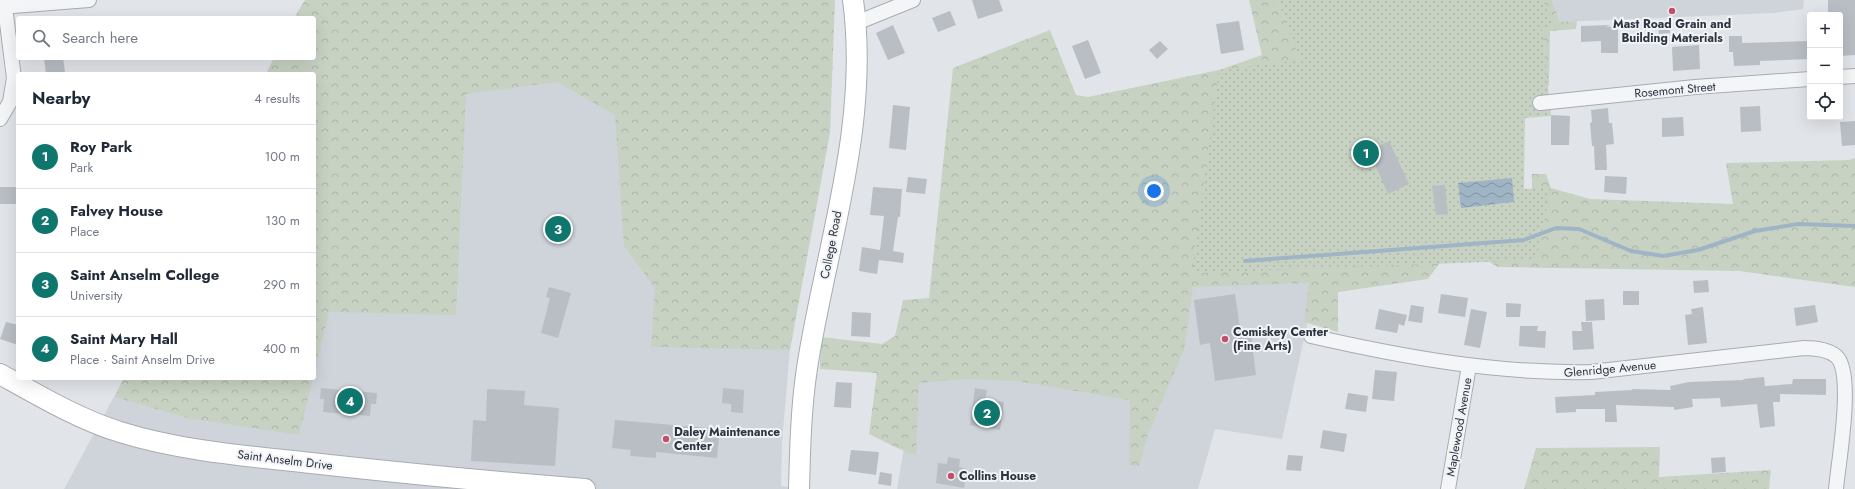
<!DOCTYPE html>
<meta charset="utf-8">
<style>
:root{--surface:#fff;--page:#f2f2f3;--text:#1f2937;--muted:#747a83;--line:#e0e1e3;--accent:#0f766e}
body{margin:0;font-family:Jost,sans-serif;background:var(--page);color:var(--text)}
.controls{position:absolute;right:12px;top:12px;display:grid;overflow:hidden;border-radius:4px;box-shadow:0 4px 16px #0002}
.controls button{width:36px;height:36px;display:grid;place-items:center;padding:0;border:0;border-bottom:1px solid var(--line);background:var(--surface);color:var(--text);font:20px sans-serif}
.you{position:absolute;left:1154px;top:191px;width:14px;height:14px;margin:-10px;border:3px solid #fff;border-radius:50%;background:#1a73e8;box-shadow:0 0 0 6px #1a73e833}
.badge{display:grid;place-items:center;width:26px;height:26px;border-radius:50%;background:var(--accent);color:#fff;font-size:13px;font-weight:700}
.pin{position:absolute;translate:-50% -50%;border:2px solid #fff;box-shadow:0 1px 4px #0006}
.list{margin:0;padding:0;list-style:none}
h2{display:flex;justify-content:space-between;align-items:center;height:52px;margin:0;padding:0 16px;font-size:17px}
h2 small{font-size:13px;font-weight:400;color:var(--muted)}
.list li{display:grid;grid-template-columns:26px 1fr auto;gap:12px;align-items:center;box-sizing:border-box;height:64px;padding:0 16px;border-top:1px solid var(--line)}
.list b{display:block;font-size:15px;white-space:nowrap}
.list p{margin:0;font-size:13px;white-space:nowrap;color:var(--muted)}
.list em{font-size:13px;font-style:normal;color:var(--muted)}
.icon{flex:none;width:22px;height:22px;fill:none;stroke:currentColor;stroke-width:2;stroke-linecap:round;stroke-linejoin:round}
.map{position:relative;flex:none;width:1855px;height:489px;overflow:hidden}
.search{position:absolute;background:var(--surface);box-shadow:0 4px 16px #0002;left:16px;top:16px;width:300px;height:44px;display:flex;align-items:center;gap:10px;box-sizing:border-box;padding:0 14px;border-radius:4px;color:var(--muted);font-size:15px}
.panel{position:absolute;background:var(--surface);box-shadow:0 4px 16px #0002;left:16px;top:72px;width:300px;height:308px;border-radius:4px}
.map>svg:first-child{display:block}
.built{fill:#cfd4da}
.forest{fill:url(#forest-crowns)}
.park{fill:url(#park-dots)}
.water{fill:url(#water-waves)}
.lines{fill:none;stroke-linecap:round;stroke-linejoin:round}
.stream{stroke:#9fb5c6;stroke-width:4}
.building{fill:#b9bec5}
.street-casing{stroke:#a7acb3;stroke-width:16}
.secondary-casing{stroke:#a7acb3;stroke-width:22}
.street{stroke:#f4f5f7;stroke-width:14}
.secondary{stroke:#fff;stroke-width:20}
.poi-dot{fill:#c54f6b;stroke:#f1f3f6;stroke-width:1.5}
.labels{text-anchor:middle;dominant-baseline:central;stroke-width:4;stroke-linejoin:round;paint-order:stroke}
.poi-label{font-size:12px;font-weight:bold;fill:#2b343f;stroke:#f1f3f6;text-anchor:start}
.street-label{font-size:12px;fill:#2b343f;stroke:#f1f3f6}
</style>
<div class="map">
<svg width="1855" height="489" viewBox="0 0 1855 489">
<defs>
<pattern id="forest-crowns" width="20" height="18" patternUnits="userSpaceOnUse"><rect width="20" height="18" fill="#c8d2c3"/><path d="M2 6a3 3 0 1 1 6 0M12 15a3 3 0 1 1 6 0" fill="none" stroke="#acb5a9"/></pattern>
<pattern id="park-dots" width="8" height="8" patternUnits="userSpaceOnUse"><rect width="8" height="8" fill="#c8d2c3"/><path d="M2 2h.1M6 6h.1" fill="none" stroke="#acb5a9" stroke-width="1.8" stroke-linecap="round"/></pattern>
<pattern id="water-waves" width="16" height="10" patternUnits="userSpaceOnUse"><rect width="16" height="10" fill="#9fb5c6"/><path d="M0 5q4-4 8 0t8 0" fill="none" stroke="#8294a2"/></pattern>
</defs>
<rect width="100%" height="100%" fill="#e1e5e9"/>
<g class="built">
<polygon points="1552,0 1804,0 1803,9 1774,13 1560,22"/>
<polygon points="314,36 816,109 790,350 782,442 781,486 798,489 64,489 124,378 314,378 314,74 266,74 274,58 314,58"/>
<polygon points="1321,261 1282,439 1215,429 1198,489 897,489 928,305"/>
</g>
<g class="forest">
<polygon points="305,0 835,0 830,133 790,350 651,347 655,288 624,246 615,115 557,82 466,94 456,315 329,312 314,372 314,74 266,74 274,58 314,58 314,18 294,18"/>
<polygon points="1249,0 1278,0 1301,60 1532,223 1532,174 1546,174 1551,188 1590,199 1733,204 1726,163 1849,160 1855,158 1855,287 1739,271 1498,267 1472,252 1444,257 1428,279 1338,292 1338,332 1304,322 1309,283 1193,287 1184,350 1148,434 1139,466 1129,465 1130,400 1016,381 967,379 919,383 916,456 895,447 869,434 877,373 820,369 821,337 882,344 895,336 903,300 929,298 953,68 1050,30 1076,95 1088,97 1219,70 1262,55"/>
<polygon points="1512,0 1552,0 1560,22 1577,21 1576,29 1550,31 1549,85 1545,92"/>
<polygon points="124,378 313,378 299,435 188,418 115,397"/>
<polygon points="1660,447 1659,477 1771,470 1769,489 1524,489 1536,448"/>
</g>
<polygon class="park" points="1278,0 1543,0 1554,28 1542,29 1551,116 1525,118 1524,189 1551,188 1536,260 1192,273 1219,70 1300,60"/>
<polygon class="water" points="1512,178 1514,202 1461,208 1458,183"/>
<g class="lines">
<polyline class="stream" points="1245,261 1524,240 1556,228 1579,229 1631,251 1663,256 1698,250 1755,231 1798,224 1855,226"/>
</g>
<g class="building">
<polygon points="972,0 999,0 1003,11 978,19"/>
<polygon points="1828,0 1855,0 1855,55 1840,56 1840,15 1828,15"/>
<polygon points="950,11 956,25 938,32 932,18"/>
<polygon points="1239,21 1244,50 1221,54 1216,24"/>
<polygon points="1669,22 1670,33 1659,34 1658,23"/>
<polygon points="893,25 905,53 888,60 876,33"/>
<polygon points="1610,25 1606,27 1618,26 1618,53 1601,53 1601,41 1581,42 1581,26"/>
<polygon points="1729,36 1742,36 1742,43 1810,41 1810,59 1760,61 1760,65 1734,66 1733,52 1729,52"/>
<polygon points="1088,40 1101,73 1085,79 1072,46"/>
<polygon points="1160,41 1168,49 1157,59 1149,50"/>
<polygon points="1699,45 1700,69 1673,71 1672,47"/>
<polygon points="44,58 63,58 65,72 46,74"/>
<polygon points="893,105 910,107 906,150 889,148"/>
<polygon points="1760,106 1761,131 1741,132 1740,107"/>
<polygon points="1608,108 1609,123 1612,123 1614,144 1606,145 1607,170 1595,170 1594,146 1592,146 1590,123 1592,122 1591,110"/>
<polygon points="1551,115 1570,116 1569,145 1551,145"/>
<polygon points="1683,117 1684,136 1662,137 1662,118"/>
<polygon points="1855,121 1855,145 1842,146 1840,122"/>
<polygon points="1389,141 1409,184 1388,194 1369,151"/>
<polygon points="1605,176 1627,177 1626,194 1604,192"/>
<polygon points="908,177 927,179 925,194 906,192"/>
<polygon points="1445,185 1448,214 1436,215 1432,186"/>
<rect x="0" y="187" width="18" height="17"/>
<polygon points="873,187 902,189 900,217 898,217 893,251 904,253 903,263 879,260 877,274 859,271 862,247 880,250 884,216 870,215"/>
<polygon points="1708,280 1709,292 1694,293 1693,281"/>
<polygon points="549,287 571,293 558,338 541,333 550,298 546,297"/>
<rect x="1623" y="291" width="16" height="14"/>
<polygon points="1235,294 1241,335 1251,334 1256,375 1215,381 1210,343 1200,345 1194,300"/>
<polygon points="1441,294 1468,298 1465,317 1438,313"/>
<polygon points="1604,299 1605,320 1586,321 1585,300"/>
<polygon points="1506,303 1521,304 1520,317 1506,317"/>
<polygon points="1411,305 1424,307 1422,323 1408,321"/>
<polygon points="1815,305 1818,322 1796,326 1794,308"/>
<polygon points="1703,307 1707,343 1688,345 1685,315 1692,314 1691,309"/>
<polygon points="1379,309 1407,315 1404,326 1399,324 1397,333 1375,329"/>
<polygon points="1471,309 1487,312 1480,348 1464,345"/>
<polygon points="852,312 871,313 870,337 851,336"/>
<polygon points="6,322 18,325 18,345 0,339"/>
<polygon points="1581,322 1592,322 1594,349 1573,350 1572,331 1582,331"/>
<polygon points="1520,326 1538,326 1537,331 1546,331 1545,348 1519,346"/>
<polygon points="1375,370 1397,372 1394,401 1372,399"/>
<polygon points="1764,377 1765,386 1792,384 1793,379 1826,379 1826,395 1780,394 1780,402 1773,402 1775,426 1760,428 1757,404 1721,407 1720,398 1692,399 1693,407 1674,410 1674,407 1616,405 1617,422 1605,422 1605,409 1576,409 1576,412 1556,413 1555,397 1595,395 1595,392 1632,390 1632,389 1671,390 1670,386 1689,382 1744,380 1743,379"/>
<polygon points="836,382 852,383 851,408 834,407"/>
<polygon points="321,388 377,393 376,404 371,404 370,416 323,412 324,399 320,399"/>
<polygon points="723,388 744,390 743,413 731,412 731,404 722,403"/>
<polygon points="975,388 987,390 985,399 1004,402 1000,430 970,425"/>
<polygon points="487,389 525,391 524,405 559,408 555,466 471,461 473,420 486,421"/>
<polygon points="1348,393 1368,396 1366,412 1345,409"/>
<polygon points="615,420 720,429 717,458 656,452 656,458 630,456 631,450 612,448"/>
<polygon points="1323,430 1347,434 1344,452 1320,448"/>
<polygon points="851,450 879,452 876,475 848,471"/>
<polygon points="1288,455 1303,456 1301,471 1286,470"/>
<polygon points="948,457 960,459 959,467 967,469 964,488 936,483 938,463 947,464"/>
<polygon points="1725,457 1726,472 1712,473 1711,458"/>
<polygon points="880,472 892,474 891,486 878,484"/>
</g>
<g class="lines">
<g class="street-casing">
<g id="street">
<polyline points="0,7 89,0"/>
<polyline points="856,23 913,0"/>
<polyline points="1840,77 1855,76"/>
<polyline points="1540,103 1695,87 1810,79"/>
<polyline points="0,119 10,102 14,78 5,7"/>
<path d="M1311 336C1403 357 1497 374 1591 372L1804 348C1815 348 1827 349 1836 356 1855 372 1838 464 1836 489"/>
<polyline points="1448,489 1469,366"/>
</g>
</g>
<g class="secondary-casing">
<g id="secondary">
<path d="M0 374C36 394 80 420 120 432 181 451 247 456 311 463 402 473 493 482 585 489"/>
<path d="M799 489C800 449 801 408 807 368 826 246 870 125 853 0"/>
</g>
</g>
<use href="#street" class="street"/>
<use href="#secondary" class="secondary"/>
</g>
<g class="poi-dot">
<circle cx="1672" cy="11" r="4"/>
<circle cx="1225" cy="339" r="4"/>
<circle cx="666" cy="439" r="4"/>
<circle cx="951" cy="476" r="4"/>
</g>
<g class="labels">
<g class="poi-label">
<text x="1672" y="24" text-anchor="middle">Mast Road Grain and<tspan x="1672" dy="14">Building Materials</tspan></text>
<text x="1233" y="332">Comiskey Center<tspan x="1233" dy="14">(Fine Arts)</tspan></text>
<text x="674" y="432">Daley Maintenance<tspan x="674" dy="14">Center</tspan></text>
<text x="959" y="476">Collins House</text>
</g>
<g class="street-label">
<text transform="translate(1675 90) rotate(-5)">Rosemont Street</text>
<text transform="translate(831 245) rotate(-79)">College Road</text>
<text transform="translate(1610 369) rotate(-5)">Glenridge Avenue</text>
<text transform="translate(1459 427) rotate(-80)">Maplewood Avenue</text>
<text transform="translate(285 460) rotate(7)">Saint Anselm Drive</text>
</g>
</g>
</svg>
<div class="controls">
<button>+</button>
<button>−</button>
<button><svg class="icon" aria-label="locate" viewBox="0 0 24 24"><circle cx="12" cy="12" r="6"/><path d="M12 2v4M12 18v4M2 12h4M18 12h4"/></svg></button>
</div>
<div class="you"></div>
<div class="pin badge" style="left:1366px;top:153px">1</div>
<div class="pin badge" style="left:987px;top:413px">2</div>
<div class="pin badge" style="left:558px;top:229px">3</div>
<div class="pin badge" style="left:350px;top:401px">4</div>
<div class="search"><svg class="icon" aria-label="search" viewBox="0 0 24 24"><circle cx="10" cy="10" r="6"/><path d="M15 15l6 6"/></svg>Search here</div>
<section class="panel">
<h2>Nearby<small>4 results</small></h2>
<ul class="list">
<li><span class="badge">1</span><div><b>Roy Park</b><p>Park</p></div><em>100 m</em></li>
<li><span class="badge">2</span><div><b>Falvey House</b><p>Place</p></div><em>130 m</em></li>
<li><span class="badge">3</span><div><b>Saint Anselm College</b><p>University</p></div><em>290 m</em></li>
<li><span class="badge">4</span><div><b>Saint Mary Hall</b><p>Place · Saint Anselm Drive</p></div><em>400 m</em></li>
</ul>
</section>
</div>
